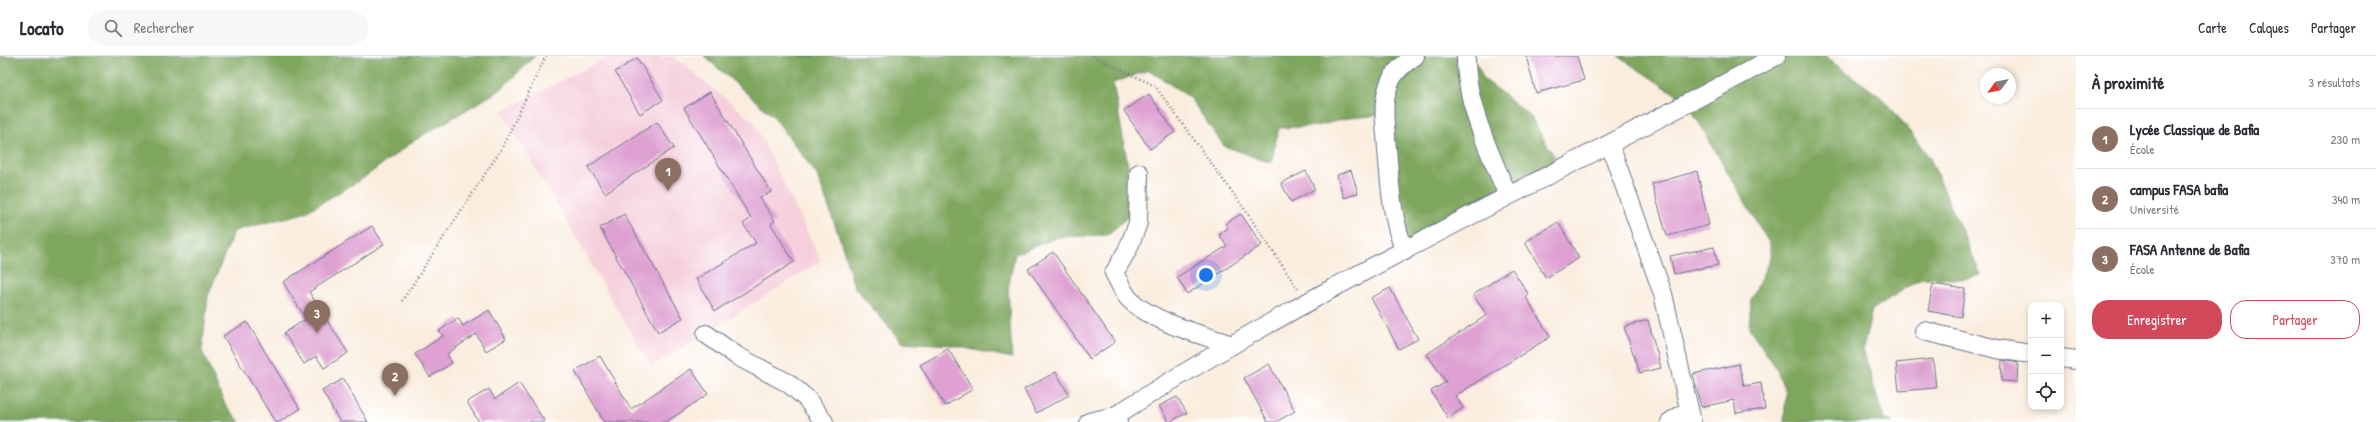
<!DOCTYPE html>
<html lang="fr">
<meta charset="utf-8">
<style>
:root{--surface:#fff;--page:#f7f7f7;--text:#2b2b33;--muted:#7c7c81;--line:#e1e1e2;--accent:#d1495b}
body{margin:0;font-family:"Patrick Hand",sans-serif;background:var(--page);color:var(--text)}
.controls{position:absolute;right:12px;bottom:12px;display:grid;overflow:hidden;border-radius:8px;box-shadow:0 2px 6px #0003}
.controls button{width:36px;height:36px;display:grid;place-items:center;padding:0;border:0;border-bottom:1px solid var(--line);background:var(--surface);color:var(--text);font:20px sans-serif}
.compass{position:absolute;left:1980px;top:12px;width:36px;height:36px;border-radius:50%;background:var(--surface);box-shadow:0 2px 6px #0003;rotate:237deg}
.you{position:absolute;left:1206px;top:219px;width:14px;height:14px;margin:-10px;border:3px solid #fff;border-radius:50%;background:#1a73e8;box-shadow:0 0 0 6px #1a73e833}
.badge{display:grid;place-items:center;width:26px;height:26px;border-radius:50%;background:var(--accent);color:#fff;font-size:13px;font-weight:700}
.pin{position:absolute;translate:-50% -33px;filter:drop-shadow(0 1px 2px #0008)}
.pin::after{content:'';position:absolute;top:21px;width:14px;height:12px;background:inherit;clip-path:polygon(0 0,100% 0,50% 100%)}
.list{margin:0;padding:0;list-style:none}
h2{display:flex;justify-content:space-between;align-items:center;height:52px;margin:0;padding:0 16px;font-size:17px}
h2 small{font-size:13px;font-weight:400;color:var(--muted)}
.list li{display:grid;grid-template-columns:26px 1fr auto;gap:12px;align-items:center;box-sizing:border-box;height:60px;padding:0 16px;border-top:1px solid var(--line)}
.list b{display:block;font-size:15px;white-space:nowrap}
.list p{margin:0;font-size:13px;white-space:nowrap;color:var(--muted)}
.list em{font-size:13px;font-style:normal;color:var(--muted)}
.actions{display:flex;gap:8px;padding:12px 16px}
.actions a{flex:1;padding:9px 0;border:1px solid var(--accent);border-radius:16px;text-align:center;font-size:14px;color:var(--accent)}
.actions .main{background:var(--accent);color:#fff}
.icon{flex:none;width:22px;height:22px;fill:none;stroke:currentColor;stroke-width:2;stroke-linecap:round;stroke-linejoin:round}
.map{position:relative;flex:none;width:2076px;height:366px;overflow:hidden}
header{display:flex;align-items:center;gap:24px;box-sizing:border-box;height:56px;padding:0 20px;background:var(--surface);border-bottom:1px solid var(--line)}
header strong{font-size:19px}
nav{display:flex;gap:22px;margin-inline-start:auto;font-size:14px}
.search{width:280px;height:36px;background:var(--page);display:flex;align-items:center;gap:10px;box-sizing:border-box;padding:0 14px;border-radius:22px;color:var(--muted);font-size:15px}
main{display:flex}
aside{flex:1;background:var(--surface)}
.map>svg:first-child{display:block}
.built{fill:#f5cfdb}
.forest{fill:#7ea65d;stroke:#4c6a5e}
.building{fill:#dea1d2}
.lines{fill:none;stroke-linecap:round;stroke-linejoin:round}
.minor-casing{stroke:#69728b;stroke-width:20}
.path{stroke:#69728b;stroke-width:2.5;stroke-dasharray:1 3;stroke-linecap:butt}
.minor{stroke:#fff;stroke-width:18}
</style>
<header>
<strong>Locato</strong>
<div class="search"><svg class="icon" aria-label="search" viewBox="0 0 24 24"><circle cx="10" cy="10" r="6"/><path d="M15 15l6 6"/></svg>Rechercher</div>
<nav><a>Carte</a><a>Calques</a><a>Partager</a></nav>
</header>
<main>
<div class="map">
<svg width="2076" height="366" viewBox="0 0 2076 366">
<rect width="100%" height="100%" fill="#fff"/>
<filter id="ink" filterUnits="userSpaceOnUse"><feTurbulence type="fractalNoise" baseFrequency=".025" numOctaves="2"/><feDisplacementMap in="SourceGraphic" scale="8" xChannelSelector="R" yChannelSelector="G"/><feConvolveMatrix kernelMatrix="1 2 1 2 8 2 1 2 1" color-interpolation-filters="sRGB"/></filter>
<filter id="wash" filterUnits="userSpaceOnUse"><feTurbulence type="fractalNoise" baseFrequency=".012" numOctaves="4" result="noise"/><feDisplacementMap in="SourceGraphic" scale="16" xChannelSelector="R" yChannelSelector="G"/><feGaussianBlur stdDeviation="0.9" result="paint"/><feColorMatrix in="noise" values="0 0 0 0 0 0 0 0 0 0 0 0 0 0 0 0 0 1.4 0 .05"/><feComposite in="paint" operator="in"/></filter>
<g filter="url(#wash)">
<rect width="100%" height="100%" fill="#faedde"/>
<polygon class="built" points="610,0 673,0 754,66 821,205 651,311 502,55"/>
<g class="forest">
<polygon points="0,0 535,0 500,34 415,84 362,123 304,157 234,175 208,240 202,295 225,348 240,366 0,366"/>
<polygon points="704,0 1473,0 1484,23 1530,60 1562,113 1404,197 1383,59 1349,62 1317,70 1279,72 1271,107 1224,90 1189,41 1149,14 1113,27 1129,115 1149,141 1108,179 1059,181 1015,198 1008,233 1012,302 951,289 902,286 854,231 840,183 817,119 774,61"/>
<polygon points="1618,0 1824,0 1885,44 1930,102 1981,219 1964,223 1921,222 1872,254 1863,293 1884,364 1894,366 1784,366 1786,337 1775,310 1749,272 1751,244 1770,202 1770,189 1687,46"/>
</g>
<g id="blocks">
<g class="building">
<polygon points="1526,0 1577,0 1584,24 1536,37"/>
<polygon points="637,2 663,44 640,58 615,16"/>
<polygon points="710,36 771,136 760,142 775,165 771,168 794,206 715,255 696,223 756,187 743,168 751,162 684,52"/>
<polygon points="1149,38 1175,76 1150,93 1124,55"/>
<polygon points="657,66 674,92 605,137 588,111"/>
<polygon points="1351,114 1358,137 1344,142 1337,119"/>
<polygon points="1306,115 1315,133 1291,146 1281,127"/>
<polygon points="1697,115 1709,169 1667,180 1652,128"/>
<polygon points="624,158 683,262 658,276 600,172"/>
<polygon points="1241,158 1262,189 1187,238 1177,221 1227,190 1219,179 1228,172 1225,168"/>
<polygon points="1558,166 1579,202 1546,222 1525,186"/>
<polygon points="372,170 384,188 309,236 348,297 324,312 316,300 304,308 284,277 306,263 283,226"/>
<polygon points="1714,191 1718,209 1674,218 1670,200"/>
<polygon points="1053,196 1115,286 1090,303 1028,213"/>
<polygon points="1512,213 1529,239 1526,241 1550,281 1455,340 1463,352 1448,362 1431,335 1446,326 1427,298 1487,259 1473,239"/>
<polygon points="1933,228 1965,233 1961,261 1928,255"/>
<polygon points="1390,232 1418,283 1399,293 1371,242"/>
<polygon points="489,254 506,283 486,295 476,278 447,298 452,307 430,321 415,298 443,280 439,275 458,262 463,270"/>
<polygon points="1648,264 1661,312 1640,317 1624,271"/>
<polygon points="247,266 300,353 279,366 275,366 223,280"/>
<polygon points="948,293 973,333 945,350 920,309"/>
<polygon points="600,300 631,353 691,313 708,338 666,366 604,366 575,315"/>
<polygon points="1933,303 1936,332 1899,335 1896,307"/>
<polygon points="2002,304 2018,307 2017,326 2001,325"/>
<polygon points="1269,308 1295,355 1276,366 1268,366 1244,322"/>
<polygon points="1739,308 1744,330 1761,327 1765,353 1736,357 1734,344 1701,351 1693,318"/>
<polygon points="1056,316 1069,339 1036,357 1024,333"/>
<polygon points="343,323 368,366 340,366 322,335"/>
<polygon points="519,327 545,366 479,366 467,346 489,333 495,343"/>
<polygon points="1177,341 1187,357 1169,366 1159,350"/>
</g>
</g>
</g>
<g filter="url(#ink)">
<use href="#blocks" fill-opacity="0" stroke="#69728b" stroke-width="1"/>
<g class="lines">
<g class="minor-casing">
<g id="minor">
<path d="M1466 0C1465 46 1490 98 1508 139"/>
<polyline points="1610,89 1663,238 1692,366"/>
<path d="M1139 117 1138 167 1128 193 1114 217C1119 225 1123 237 1130 244 1155 267 1200 278 1232 289"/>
<path d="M1405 195C1391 163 1390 126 1387 93 1386 74 1382 53 1387 35 1391 18 1401 10 1415 0"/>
<polyline points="1924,275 1997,293 2031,298"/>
<polyline points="706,278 737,300 788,327 806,342 824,366"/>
<polyline points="2061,302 2076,304"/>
<polyline points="1089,366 1115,360"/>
<path d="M1118 366 1115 360C1327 224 1556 120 1776 0"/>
<polyline points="1670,366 1689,354"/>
</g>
</g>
<g class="path">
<polyline points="1093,0 1155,30 1243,151 1298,233"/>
<polyline points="402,245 502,92 546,0"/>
</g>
<use href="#minor" class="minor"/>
</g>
</g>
</svg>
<div class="controls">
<button>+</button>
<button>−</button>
<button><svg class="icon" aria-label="locate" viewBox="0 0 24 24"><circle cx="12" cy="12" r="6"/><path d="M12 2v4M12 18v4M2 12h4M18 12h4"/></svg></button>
</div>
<svg class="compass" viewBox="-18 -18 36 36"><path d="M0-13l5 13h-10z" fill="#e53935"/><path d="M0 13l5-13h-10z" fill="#7c7c81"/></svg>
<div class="you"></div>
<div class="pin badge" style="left:668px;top:135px;background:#8d6e63">1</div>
<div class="pin badge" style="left:395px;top:340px;background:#8d6e63">2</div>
<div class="pin badge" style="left:317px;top:277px;background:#8d6e63">3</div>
</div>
<aside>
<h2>À proximité<small>3 résultats</small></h2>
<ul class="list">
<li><span class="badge" style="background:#8d6e63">1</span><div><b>Lycée Classique de Bafia</b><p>École</p></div><em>230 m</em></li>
<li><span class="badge" style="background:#8d6e63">2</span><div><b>campus FASA bafia</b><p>Université</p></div><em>340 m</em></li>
<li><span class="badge" style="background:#8d6e63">3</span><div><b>FASA Antenne de Bafia</b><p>École</p></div><em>370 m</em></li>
</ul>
<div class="actions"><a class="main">Enregistrer</a><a>Partager</a></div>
</aside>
</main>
